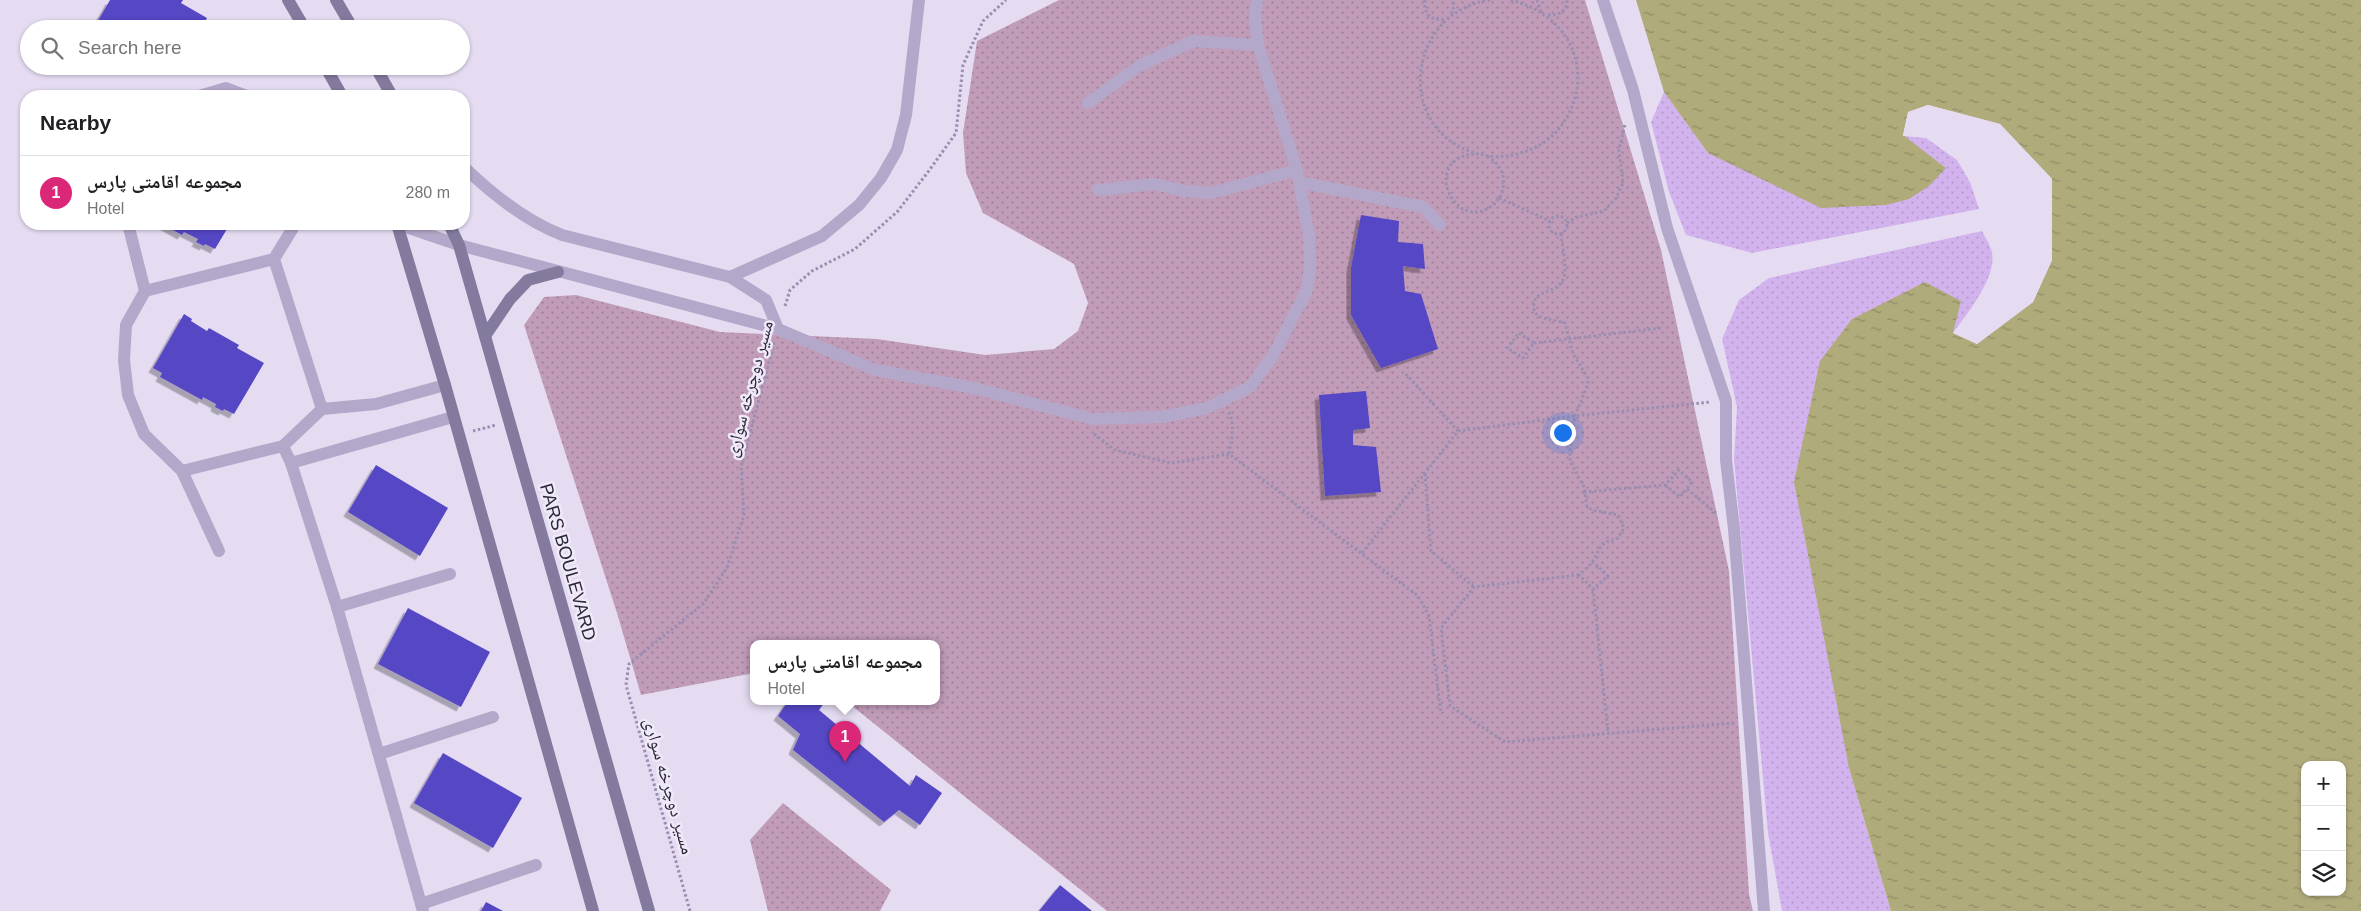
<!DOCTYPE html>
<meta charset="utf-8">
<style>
:root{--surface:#fff;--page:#f2f2f2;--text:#202124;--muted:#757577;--line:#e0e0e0;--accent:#db2777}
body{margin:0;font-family:Helvetica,"Noto Naskh Arabic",sans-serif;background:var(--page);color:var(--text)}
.controls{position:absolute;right:15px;bottom:15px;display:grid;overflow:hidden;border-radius:10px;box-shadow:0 1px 4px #0004}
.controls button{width:45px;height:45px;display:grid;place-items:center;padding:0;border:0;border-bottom:1px solid var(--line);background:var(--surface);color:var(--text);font:25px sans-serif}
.you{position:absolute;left:1562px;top:432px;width:18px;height:18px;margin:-12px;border:4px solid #fff;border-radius:50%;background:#1a73e8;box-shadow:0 0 0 8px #1a73e833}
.badge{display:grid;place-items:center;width:32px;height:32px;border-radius:50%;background:var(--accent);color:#fff;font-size:16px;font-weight:700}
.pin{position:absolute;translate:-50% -41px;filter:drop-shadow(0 1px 2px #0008)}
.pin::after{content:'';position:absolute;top:26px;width:18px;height:15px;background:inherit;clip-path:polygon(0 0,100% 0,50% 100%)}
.popup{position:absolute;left:750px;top:640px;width:190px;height:65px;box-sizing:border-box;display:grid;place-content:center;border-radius:10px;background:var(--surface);filter:drop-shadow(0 1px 4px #0005);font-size:16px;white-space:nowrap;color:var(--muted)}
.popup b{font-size:19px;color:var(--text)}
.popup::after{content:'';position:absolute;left:50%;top:100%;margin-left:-10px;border:10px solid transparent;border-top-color:var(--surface)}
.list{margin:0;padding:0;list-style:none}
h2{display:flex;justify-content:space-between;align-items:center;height:65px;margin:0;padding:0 20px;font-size:21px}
h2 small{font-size:16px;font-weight:400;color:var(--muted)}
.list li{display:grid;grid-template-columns:32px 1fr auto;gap:15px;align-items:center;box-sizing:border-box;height:75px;padding:0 20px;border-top:1px solid var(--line)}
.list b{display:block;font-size:19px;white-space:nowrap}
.list p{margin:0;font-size:16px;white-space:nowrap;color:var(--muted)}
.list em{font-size:16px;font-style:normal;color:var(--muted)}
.icon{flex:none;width:28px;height:28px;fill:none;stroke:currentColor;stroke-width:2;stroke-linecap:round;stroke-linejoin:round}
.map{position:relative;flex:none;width:2361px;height:911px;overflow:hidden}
.search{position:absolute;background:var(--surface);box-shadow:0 1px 4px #0004;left:20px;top:20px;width:450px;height:55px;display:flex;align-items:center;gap:12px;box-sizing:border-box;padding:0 18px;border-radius:28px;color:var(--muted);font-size:19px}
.panel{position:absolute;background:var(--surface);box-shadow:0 1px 4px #0004;left:20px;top:90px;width:450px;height:140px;border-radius:20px}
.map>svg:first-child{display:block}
.grass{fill:url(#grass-dots)}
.sand{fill:url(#sand-dots)}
.water{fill:url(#water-ripples);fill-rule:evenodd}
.pier{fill:#e5dcf2}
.building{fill:#5747c5;filter:url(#shadow)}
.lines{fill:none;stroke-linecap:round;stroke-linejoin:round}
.path{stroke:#998eb1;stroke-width:3;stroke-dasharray:2.5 2.5;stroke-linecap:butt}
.minor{stroke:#b4a8ca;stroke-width:12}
.secondary{stroke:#837a9e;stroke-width:12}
.labels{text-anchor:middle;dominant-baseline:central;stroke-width:5;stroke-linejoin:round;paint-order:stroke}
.street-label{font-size:18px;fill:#2b2837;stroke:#f0e9fa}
</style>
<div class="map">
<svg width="2361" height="911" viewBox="0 0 2361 911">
<defs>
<pattern id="grass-dots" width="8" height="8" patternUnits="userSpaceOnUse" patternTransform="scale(1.25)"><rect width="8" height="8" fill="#c19cb9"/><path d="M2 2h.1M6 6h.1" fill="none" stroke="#9d7f97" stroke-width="1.8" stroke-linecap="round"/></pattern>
<pattern id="sand-dots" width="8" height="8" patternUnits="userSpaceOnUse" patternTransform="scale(1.25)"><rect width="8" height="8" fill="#d3b3ed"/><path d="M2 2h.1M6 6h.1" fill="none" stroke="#b59acc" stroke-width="1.8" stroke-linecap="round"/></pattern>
<pattern id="water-ripples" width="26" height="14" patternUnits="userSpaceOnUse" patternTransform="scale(1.25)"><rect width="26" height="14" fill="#afab7b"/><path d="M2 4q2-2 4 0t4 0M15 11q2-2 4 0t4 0" fill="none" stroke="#8f8b66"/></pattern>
<filter id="shadow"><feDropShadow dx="-4.5" dy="4.5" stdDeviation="0" flood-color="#0004"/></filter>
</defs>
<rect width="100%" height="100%" fill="#e5dcf2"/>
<g class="grass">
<polygon points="1059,0 1585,0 1661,250 1729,571 1749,894 1753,911 1107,911 846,701 936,701 936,643 754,643 754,673 641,695 617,613 524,325 544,297 576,295 720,332 877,339 985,355 1054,349 1078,331 1088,303 1074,264 983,213 966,173 963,133 977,41"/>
<polygon points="783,803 891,890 880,911 768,911 750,840"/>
</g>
<g class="sand">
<polygon points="1664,92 1708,153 1946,168 1903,136 1926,138 1957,160 1970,182 1979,209 1752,253 1686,235 1669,192 1651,122"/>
<path d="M1982 231C1985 237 1989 243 1991 249 2000 274 1967 314 1953 333L1849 768 1891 911H1782L1768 833 1734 460 1737 407 1722 339 1739 300 1769 278Z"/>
</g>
<path class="water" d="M1636 0H2361V911H1891L1849 768 1794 482 1820 361 1852 319 1925 282 1961 301 1953 333 1977 344 2033 302 2052 260V179L2000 124 1928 105 1908 112 1903 135 1946 168 1929 186 1909 199 1886 205 1821 208 1708 153 1664 92ZM2305 765H2342V892H2305Z"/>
<polygon class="pier" points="1928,105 2000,124 2052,179 2052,260 2033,302 1977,344 1953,333 1957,328 1956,331 1977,341 2031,300 2050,259 2050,180 1998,126 1928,107 1910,113 1906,134 1908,136 1903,136 1908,112"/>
<g class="building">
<polygon points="110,0 183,0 181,3 207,18 201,29 105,29 96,24"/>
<polygon points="1361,215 1399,221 1398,242 1423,244 1425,269 1403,266 1405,291 1421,294 1438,349 1381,368 1351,315 1351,268"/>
<polygon points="162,224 230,224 215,249 205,244 204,246 196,242 198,239 184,232 182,235"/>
<polygon points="184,314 192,319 191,321 207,331 209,328 239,345 237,348 264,363 234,414 224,409 223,411 215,407 216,404 203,397 202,400 160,377 162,373 153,368"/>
<polygon points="1366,391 1370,428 1353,430 1353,445 1376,447 1381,492 1325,496 1319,395"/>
<polygon points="376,465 448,508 420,556 348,512"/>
<polygon points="408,608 490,652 461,707 378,664"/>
<polygon points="788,701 824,701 825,702 819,710 910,786 916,775 942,793 920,825 899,810 884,822 793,750 800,734 778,716"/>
<polygon points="443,753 522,798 493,848 414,803"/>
<polygon points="1060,885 1092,911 1039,911"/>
<polygon points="486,902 503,911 481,911"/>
</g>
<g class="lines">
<g class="path">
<path d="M1425 0C1423 13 1431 22 1444 19"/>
<path d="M1490 0C1409 11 1393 125 1472 152 1486 157 1502 158 1517 154 1538 149 1556 137 1567 117 1596 66 1564 11 1509 0"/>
<polyline points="1537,0 1541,11"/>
<polyline points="1451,14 1454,7 1453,0"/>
<path d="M1548 15C1559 16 1567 11 1567 0"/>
<path d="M1474 154C1419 159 1456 237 1494 204 1502 197 1505 187 1503 176 1501 167 1495 161 1487 156"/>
<polyline points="1499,198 1550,221"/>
<circle cx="1558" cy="225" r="9"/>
<polyline points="1567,223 1577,217 1604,211 1616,198 1623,183 1619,150 1625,124"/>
<path d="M1561 234C1562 246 1567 265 1564 277 1559 294 1536 289 1534 303 1531 322 1554 318 1565 323L1573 354 1588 378V384L1575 416 1570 449V461L1584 487 1587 506 1592 510 1618 515 1624 528 1618 538C1599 544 1602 545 1593 561 1590 566 1583 571 1579 575L1593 589 1608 576 1593 562"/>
<polyline points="785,306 790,290 812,271 855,249 897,212 928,172 956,133 963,65 983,21 1006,0"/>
<polygon points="1519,333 1534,343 1523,358 1507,348"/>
<polyline points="1534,343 1661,328"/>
<path d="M1229 412C1235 426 1232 439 1229 454L1418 596 1429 616 1441 714"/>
<polyline points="473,431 496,425"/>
<polyline points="1458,431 1575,416 1710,402"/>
<polyline points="1094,434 1115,450 1171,463 1229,454"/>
<polyline points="1425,474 1431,551 1474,587"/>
<polyline points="1687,489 1717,514"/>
<polyline points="1584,492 1665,485 1679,470 1692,482 1680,497 1665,485"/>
<polyline points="1362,553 1458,431 1404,372"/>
<polyline points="1579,575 1474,587 1441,628 1450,706 1505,742 1735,723"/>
<polyline points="1593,589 1608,732"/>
<polyline points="690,911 626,685 629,664 703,604 727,568 744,515 741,467 774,343"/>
</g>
<g class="minor">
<polyline points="1603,0 1633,90 1667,228 1726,401 1726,460 1734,529 1764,911"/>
<polyline points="199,96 226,88 247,96"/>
<polyline points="1088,103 1139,66 1193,41 1258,45"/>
<path d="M464 167C492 194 526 221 562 235L730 277 766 300 778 329"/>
<polyline points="1299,182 1423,207 1440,225"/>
<polyline points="1098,190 1155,184 1183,191 1211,193 1297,170"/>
<polyline points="128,224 145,291 126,325 124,360 128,395 144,434 182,471 219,551"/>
<polyline points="292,224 293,228 274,259 322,409 283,446 291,463 337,607 423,911"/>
<polyline points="397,224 459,245 778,329 875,370 974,388 1093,419 1161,417 1207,408 1250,387 1274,354 1307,290 1310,266 1309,236 1297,170 1258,45 1255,18 1257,0"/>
<polyline points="730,277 822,236 859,205 881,178 897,150 906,115 919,0"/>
<polyline points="145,291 274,259"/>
<polyline points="322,409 376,404 445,385"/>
<polyline points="291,463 453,417"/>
<polyline points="182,471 283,446"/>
<polyline points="337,607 450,574"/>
<polyline points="379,754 493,717"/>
<polyline points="421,904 536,865"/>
</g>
<g class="secondary">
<polyline points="288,0 305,29"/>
<polyline points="336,0 353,29"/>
<polyline points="325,66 342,96"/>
<polyline points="375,66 392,96"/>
<polyline points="397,224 445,385 593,911"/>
<polyline points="449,224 459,245 649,911"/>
<polyline points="485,336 510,299 528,280 558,272"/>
</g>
</g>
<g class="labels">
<g class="street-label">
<text transform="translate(749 389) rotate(-75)">مسیر دوچرخه سواری</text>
<text transform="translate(568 562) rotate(74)">PARS BOULEVARD</text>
<text transform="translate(669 786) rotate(74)">مسیر دوچرخه سواری</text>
</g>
</g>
</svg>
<div class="controls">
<button>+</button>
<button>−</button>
<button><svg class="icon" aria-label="layers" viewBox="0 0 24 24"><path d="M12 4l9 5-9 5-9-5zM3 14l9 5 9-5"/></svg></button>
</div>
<div class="you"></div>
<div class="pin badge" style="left:845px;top:762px">1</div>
<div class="popup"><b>مجموعه اقامتی پارس</b>Hotel</div>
<div class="search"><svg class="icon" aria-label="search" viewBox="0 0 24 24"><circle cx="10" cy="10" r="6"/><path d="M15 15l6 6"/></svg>Search here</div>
<section class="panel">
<h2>Nearby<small></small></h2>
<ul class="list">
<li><span class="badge">1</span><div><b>مجموعه اقامتی پارس</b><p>Hotel</p></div><em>280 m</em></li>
</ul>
</section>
</div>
